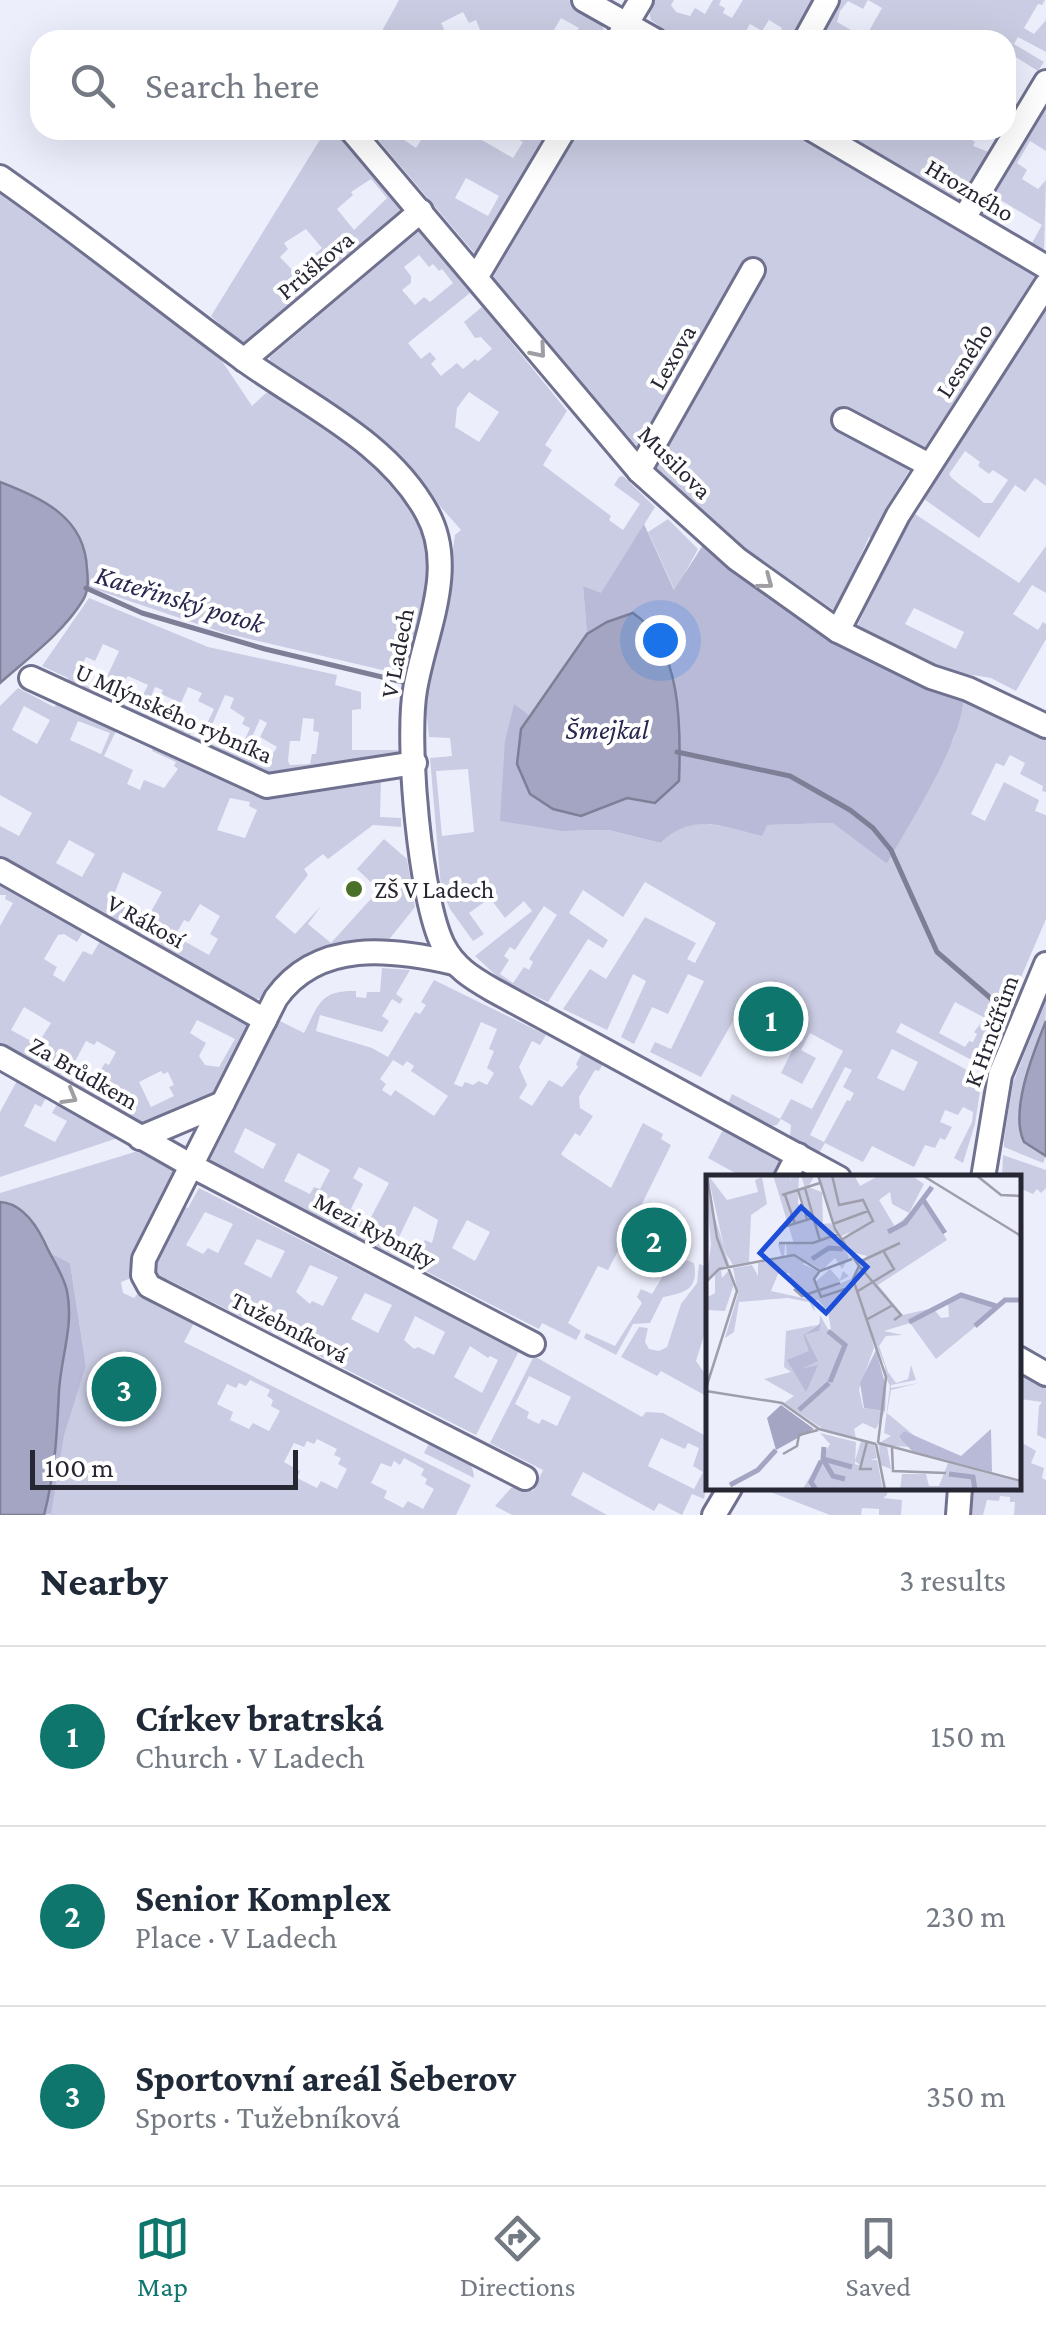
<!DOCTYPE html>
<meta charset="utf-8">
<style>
:root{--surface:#fff;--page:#f2f2f3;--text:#1f2937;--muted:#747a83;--line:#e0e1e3;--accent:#0f766e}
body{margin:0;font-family:"Crimson Pro",serif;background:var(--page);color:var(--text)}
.scale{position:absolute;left:30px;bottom:25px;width:268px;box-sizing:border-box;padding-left:10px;border:5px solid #272734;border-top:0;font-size:28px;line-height:35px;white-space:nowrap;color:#272734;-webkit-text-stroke:8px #fff;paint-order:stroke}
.you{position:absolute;left:660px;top:640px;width:35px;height:35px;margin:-25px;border:8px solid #fff;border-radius:50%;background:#1a73e8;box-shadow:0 0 0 15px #1a73e833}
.badge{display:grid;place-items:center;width:65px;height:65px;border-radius:50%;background:var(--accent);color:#fff;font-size:32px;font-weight:700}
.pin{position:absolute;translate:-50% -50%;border:5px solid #fff;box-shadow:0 2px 10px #0006}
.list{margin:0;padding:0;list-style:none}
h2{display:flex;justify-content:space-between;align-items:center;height:130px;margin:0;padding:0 40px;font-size:42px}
h2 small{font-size:32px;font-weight:400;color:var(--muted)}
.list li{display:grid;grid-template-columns:65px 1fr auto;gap:30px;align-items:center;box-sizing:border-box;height:180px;padding:0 40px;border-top:2px solid var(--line)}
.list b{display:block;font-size:38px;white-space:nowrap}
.list p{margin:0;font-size:32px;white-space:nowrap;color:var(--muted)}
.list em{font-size:32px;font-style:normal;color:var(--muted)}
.icon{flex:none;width:55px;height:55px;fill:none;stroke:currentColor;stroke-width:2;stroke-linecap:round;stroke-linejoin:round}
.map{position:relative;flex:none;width:1046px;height:1515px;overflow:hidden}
.search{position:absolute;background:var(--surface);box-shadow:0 10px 40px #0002;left:30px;right:30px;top:30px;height:110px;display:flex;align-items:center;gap:25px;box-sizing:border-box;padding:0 35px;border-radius:30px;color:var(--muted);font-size:38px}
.sheet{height:670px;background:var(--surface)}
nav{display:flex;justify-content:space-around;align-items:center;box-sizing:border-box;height:140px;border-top:2px solid var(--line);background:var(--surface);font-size:28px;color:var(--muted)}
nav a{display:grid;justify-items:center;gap:5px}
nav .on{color:var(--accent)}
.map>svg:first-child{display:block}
.green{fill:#cacce3;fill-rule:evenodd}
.forest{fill:#b8bad7}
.water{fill:#a3a5c2;stroke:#7e7f97;stroke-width:2.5}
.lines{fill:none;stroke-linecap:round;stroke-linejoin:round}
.stream{stroke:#7e7f97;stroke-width:5}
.minor-casing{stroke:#70718f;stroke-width:28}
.minor{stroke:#fff;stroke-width:22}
.oneway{stroke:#9e9ea4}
.poi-dot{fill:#4b702a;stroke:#fff;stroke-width:4}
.labels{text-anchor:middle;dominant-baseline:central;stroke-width:8;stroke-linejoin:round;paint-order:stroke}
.street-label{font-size:25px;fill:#272734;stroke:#fff}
.poi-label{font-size:25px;fill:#272734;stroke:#fff;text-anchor:start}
.water-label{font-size:28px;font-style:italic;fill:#292750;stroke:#fff}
.inset-river{fill:none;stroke:#a3a5c2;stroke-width:5}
.inset-road{fill:none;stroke:#9e9eac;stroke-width:2.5}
.view{fill:#1d4ed8;fill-opacity:0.15;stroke:#1d4ed8;stroke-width:5}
.inset-edge{fill:none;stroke:#272734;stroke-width:5}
</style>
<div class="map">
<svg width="1046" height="1515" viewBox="0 0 1046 1515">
<rect width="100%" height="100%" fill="#edeefc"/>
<g class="green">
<polygon points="399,0 569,0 600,19 605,34 602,40 572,40 579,28 561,18 548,40 484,40 476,20 469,23 463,12 441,23 449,40 377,40"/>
<polygon points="654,0 674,0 671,5 676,12 690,16 695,8 705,14 713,0 721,0 719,5 725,8 723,13 732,18 743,0 816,0 793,40 776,40 782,28 769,20 762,31 750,24 741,40 678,40 651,20 649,10"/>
<path d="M835 0H1045L1042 5 1038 4 1024 28 1034 34 1046 20V52L1018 37 1014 44 1044 62 1038 71 1014 56 1006 69V54L1012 44 1004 39 813 40ZM868 0 882 8 865 38 837 22 840 11 848 1 863 9Z"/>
<polygon points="1046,108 1046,151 1030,141 1017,163 1027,170 1022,179 1038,189 1046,180 1044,250 1032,243 1042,225 999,199 990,214 1001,224 983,213"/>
<path d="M326 130H333L402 210 241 344 211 316ZM371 179 387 198 354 230 337 209 353 195 351 192ZM306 229 322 248 315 254 319 259 306 270 302 266 294 272 280 257 288 249 284 243Z"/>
<path d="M370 130H400L397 135 416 148 424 135 428 137 430 133 438 138 444 130H484L480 139 513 158 523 142 518 139 524 130H548L475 254ZM466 178 499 196 488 216 455 198Z"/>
<polygon points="579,130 787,130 1040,275 1045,273 1011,325 1006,323 989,349 996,354 968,396 961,391 950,409 956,414 929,454 912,466 886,508 891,512 877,538 869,537 857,564 863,568 838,613 734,541 653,465 588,389 579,392 519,319 523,312 493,277"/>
<polygon points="840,130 961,130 968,134 973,130 969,138 975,142 973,146 989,152 960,200"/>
<path d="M0 187 216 352 252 406 266 393 281 394 365 450C373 471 396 484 408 503 443 557 421 620 408 676L224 633 88 587C85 518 58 506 0 482Z"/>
<path d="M420 230 567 411 545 445 552 450 543 465 611 516 609 520 623 530 640 504 614 485 619 477 623 476 655 507 601 594 583 586 587 633 529 715 514 705 505 740 563 831 608 830 661 843 671 833 693 822 721 826 834 823 887 864 954 738 963 693 1046 737V792L1042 791 1043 786 1020 774 1025 763 1010 755 1004 766 996 763 971 814 985 821 1004 782 1039 800 1035 811 1046 815V919L983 1066 901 1023 896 1032 982 1078 975 1124 963 1163 954 1158 972 1122 973 1112 963 1107 958 1115 945 1110 940 1122 952 1127 945 1140 940 1138 935 1148 925 1145 914 1167 872 1146 863 1162 825 1143 819 1153 790 1137 791 1125 781 1119 777 1125 770 1126 728 1103 732 1094 780 1119 791 1099 812 1109 843 1051 810 1033 801 1050 816 1058 802 1084 781 1073 804 1027 793 1021 796 1016 791 999 770 988H752L701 1077 650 1052 655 1042 671 1049 704 981 688 974 668 1014 652 1007 634 1044 621 1037 646 981 633 974 607 1030 563 1009 590 969 606 979 645 917 696 943 687 959 695 963 716 923 645 882 623 917 583 890 569 913 608 940 603 948 588 939 548 1002 501 980 475 956 532 911 524 901 505 918 490 898 469 913 484 934 473 941 450 909 441 888 430 758 452 756 450 738 429 737 425 697 441 635 455 535 461 530 394 454 269 366 270 357ZM419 255 429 267 433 264 439 271 442 269 453 283 430 302 424 297 415 305 402 290 411 283V276L404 267ZM470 293 482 307 464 322 475 338 481 337 492 349 478 361 475 359 463 369 457 363 441 376 431 364 436 359 430 352 421 359 408 343ZM469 392 499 412 479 442 455 427 457 408ZM468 769 474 832 442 836 436 771ZM544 906 557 915 529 959 533 962 529 970 524 967 513 983 500 974 509 960 504 956 510 947 515 950ZM955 1002 985 1018 974 1032 977 1034 973 1042 969 1041 965 1047 939 1033ZM892 1049 918 1062 904 1091 877 1078ZM845 1067 852 1070 843 1087 854 1093 850 1101 847 1100 824 1142 810 1135Z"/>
<path d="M1046 310V486L1035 478 1025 492 1015 485 979 538 924 499ZM965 451 980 462 978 466 989 474 993 470 1008 480 992 503H984C974 493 953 482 949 474Z"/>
<path d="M912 512 1019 583 1046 546V593L1032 585 1013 614 1038 630 1043 622 1046 624V639L1016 691 991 678 940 670 857 627 899 533ZM914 608 964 632 956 649 905 624Z"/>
<polygon points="668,519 698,549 675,591 648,532"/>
<path d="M89 598 208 647 337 675 335 685 361 692V709L352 710V750H397L403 754 271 776 66 683 68 678 42 666ZM103 644 119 651 100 692 75 681 86 657 95 661ZM128 676 148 685 136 709 114 696ZM155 687 163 690 161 694 181 703 188 687 202 693 198 701 214 709 200 738 191 735 188 727 191 719 176 713 170 725 144 713ZM225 695 234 698 230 708 245 718 242 724 250 728 238 755 205 741ZM303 718 314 719 313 731 319 732 316 754H312L310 764 290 765 288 761 290 741H300ZM260 719 267 723 260 737 277 747 264 767 243 757Z"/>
<path d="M18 688 54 707 58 703 117 729 104 756 133 770 127 784 140 790 144 780 164 788 178 769 174 766 176 762 152 751 154 746 268 797 381 779 380 817 401 818V827L373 825 328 859 323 854 304 869 308 875 275 917 295 934 321 906 308 924 331 943 379 890 357 869 384 839 407 859 415 907 387 942C338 946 293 948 267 996L250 1001 149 942 159 926 149 920 139 936 0 856V826L19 836 32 813 0 795V706ZM24 706 50 720 37 744 12 730ZM78 721 110 733 101 754 70 740ZM230 798 250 802 249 806 257 810 245 838 217 830ZM69 840 95 854 82 877 56 863ZM123 872 162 892 149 915 113 897ZM200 904 220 916 210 934 218 939 209 955 175 936 184 920 189 922Z"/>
<path d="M0 877 86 927 77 942 64 934 58 935 44 959 57 967 53 975 64 982 83 951 92 955 103 936 247 1019 250 1031C241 1048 233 1072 220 1086 201 1108 166 1124 136 1124L0 1046V926L13 903 5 899 6 895H0ZM24 1007 51 1023 42 1037 37 1035 33 1042 11 1030ZM197 1020 235 1039 219 1067 205 1065 199 1056 206 1043 190 1033ZM86 1041 94 1045 97 1041 116 1052 109 1065 105 1063 96 1078 73 1065ZM161 1071 163 1074 168 1072 174 1085 169 1087 174 1096 151 1107 139 1082Z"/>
<path d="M382 968 410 970 396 994 403 999 400 1004 392 999 382 1016 389 1021 382 1032 320 1015 316 1031 372 1048 388 1057 415 1012 420 1014 426 1005 421 1002 434 980 546 1035 540 1045 532 1041 519 1067 527 1085 519 1098 532 1106 549 1080 562 1087 578 1067 576 1064 582 1053 603 1064 599 1071 595 1070 579 1097 580 1108 593 1116 580 1136 575 1133 561 1154 563 1156 611 1188 643 1123 663 1134 661 1139 671 1145 632 1224 635 1227 632 1234 628 1232 608 1270 598 1266 568 1323 581 1331 576 1340 542 1323 539 1329 235 1174 231 1179 205 1161 215 1131 221 1134 223 1130 246 1086 241 1083 276 1019 304 1033C319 1004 320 990 356 991V997L366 998 367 992H380ZM481 1022 497 1029 489 1049 494 1051 487 1068 494 1073 487 1085 479 1081 473 1085 465 1082 462 1087 454 1084ZM393 1060 403 1066 407 1061 414 1066 411 1071 448 1096 434 1116 395 1090 391 1096 382 1090 386 1084 380 1079ZM245 1128 276 1144 263 1169 234 1152ZM298 1153 330 1170 320 1189 314 1187 310 1194 284 1181ZM359 1167 389 1183 370 1219 351 1209 363 1184 353 1178ZM414 1206 438 1220 432 1243 425 1240 419 1250 398 1239ZM467 1220 490 1232 475 1261 452 1248Z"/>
<path d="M1046 998C1046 1006 1046 1015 1045 1023 1037 1059 1006 1104 1024 1142L1046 1156 1043 1163 1004 1147V1139L1013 1083Z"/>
<polygon points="18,1079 48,1094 41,1107 35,1104 24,1126 55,1142 67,1121 52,1113 59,1101 121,1137 0,1177 0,1112"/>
<polygon points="726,1124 790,1158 779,1177 744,1178 708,1158"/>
<path d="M138 1151 175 1169 177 1175 134 1277 121 1282 123 1293 134 1298 141 1290 195 1321 184 1342 471 1485 456 1515H50L63 1436 86 1366 70 1263C64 1260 53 1257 48 1252 32 1234 34 1204 0 1202V1193ZM250 1380 270 1390 267 1396 273 1400 271 1406 280 1411 269 1431 253 1423 249 1429 230 1420 233 1412 217 1404 227 1384 236 1388 239 1383 246 1386ZM317 1439 337 1449 334 1455 341 1458 338 1464 347 1469 337 1489 321 1481 317 1488 297 1478 300 1471 284 1462 294 1443 304 1447 307 1441 314 1444ZM404 1458 424 1469 421 1475 427 1479 425 1484 434 1489 423 1509 408 1501 403 1508 384 1498 387 1491 371 1483 381 1463 391 1467 394 1461 400 1465Z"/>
<polygon points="1003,1155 1046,1170 1046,1188 1041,1193 1037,1189 1033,1194 1019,1188 1018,1178 1002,1177"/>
<path d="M199 1188 519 1351 476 1435 167 1279 163 1285 153 1279 154 1254 180 1205 188 1208ZM205 1212 233 1224 218 1253 208 1248 203 1254 186 1245ZM257 1239 285 1251 271 1278 244 1264ZM310 1265 338 1277 323 1306 312 1301 310 1304 296 1292ZM365 1293 392 1305 378 1333 351 1319ZM415 1316 445 1332 434 1355 418 1347 414 1349 404 1340ZM470 1346 488 1358 490 1356 498 1360 482 1393 454 1377Z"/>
<path d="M675 1256 694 1263C699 1290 684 1293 663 1297L650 1323 633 1324 616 1355 584 1338 586 1333 615 1346 642 1303 637 1297 641 1289 652 1294Z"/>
<polygon points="699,1264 708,1267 708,1323 696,1361 708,1378 708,1397 661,1371 657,1376 621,1357 639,1327 648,1328 645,1342 649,1349 659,1351 667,1347 681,1304 697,1283"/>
<path d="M534 1356 642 1417 646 1412 663 1413 708 1437 705 1442 708 1445V1477L704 1499 692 1494 682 1515 659 1503 654 1511 583 1472 571 1495 607 1515H512L495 1506 511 1488 521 1487 533 1491 543 1470 490 1443ZM529 1376 571 1397 557 1426 542 1419 539 1424 527 1418 529 1412 515 1404ZM661 1438 685 1449 688 1443 699 1448 693 1466 703 1472 694 1489 648 1466Z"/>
<polygon points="1019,1372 1046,1387 1046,1439 1037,1435 1039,1406 1042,1402 1020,1399"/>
<path d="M430 1441C449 1450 474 1455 474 1478L424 1453Z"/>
<polygon points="1019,1441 1036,1451 1031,1463 1044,1468 1042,1478 1046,1480 1046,1515 1014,1515 1015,1502 1010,1502 1010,1497 1000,1496 999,1501 987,1500 983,1515 970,1515 972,1488 1018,1488 1021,1452"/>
<polygon points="760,1488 888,1488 887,1495 883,1498 902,1500 901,1515 879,1515 879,1509 862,1508 861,1515 830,1515"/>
</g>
<g class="forest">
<path d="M644 524 674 590 705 542 963 693C968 733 908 825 887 864L833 823 767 825 762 836C725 827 691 811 661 843L608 830 563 831 500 821 505 740 514 704 529 715 521 729 581 816 627 797 655 803 679 781 676 702 667 660 607 622 587 633 583 586 601 593Z"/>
<path d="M49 1253 70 1263 86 1366 64 1435 51 1514 44 1515C56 1469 56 1435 59 1390 64 1329 84 1313 49 1253Z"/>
</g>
<g class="water">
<path d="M0 482C43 499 85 517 87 569 88 580 89 590 83 600 63 633 28 658 0 683Z"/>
<path d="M633 613C682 646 681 728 679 781L655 803 627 798 581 816 553 809 530 794 517 764 521 729 587 634 607 622Z"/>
<path d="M1046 1021V1156L1024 1142C1009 1111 1034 1051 1046 1021Z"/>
<path d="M0 1202C21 1203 35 1223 44 1241 51 1258 63 1273 67 1291 74 1327 61 1356 59 1391 57 1434 55 1473 44 1515H0Z"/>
</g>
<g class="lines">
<g class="stream">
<polyline points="86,588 142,613 265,649 407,683"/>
<polyline points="677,752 790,776 850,810 873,828 891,850 937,952 1002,1008"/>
</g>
<g class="minor-casing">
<g id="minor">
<polyline points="584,0 655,40"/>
<polyline points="617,40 641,0"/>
<polyline points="805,40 827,0"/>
<polyline points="351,130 639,471 737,559 838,631 931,677 968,689 1046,726"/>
<polyline points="813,130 1046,267"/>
<path d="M0 177C83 235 161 299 243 359 306 405 388 441 427 513 458 569 424 634 415 690 406 742 420 899 443 945 454 967 472 978 493 990L839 1178"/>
<polyline points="964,218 1046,82"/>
<polyline points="477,276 564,130"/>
<polyline points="244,360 421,211"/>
<polyline points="844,420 929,465"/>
<polyline points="639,471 753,270"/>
<polyline points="838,631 898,515 1046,285"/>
<polyline points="31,678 267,786 415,763"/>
<polyline points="0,870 265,1020"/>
<path d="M454 963C392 949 318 939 276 998L144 1259 143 1275 149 1286 525 1478"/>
<polyline points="0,1057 192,1166 533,1344"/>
<polyline points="140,1138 223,1103"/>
<polyline points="786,1178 798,1155"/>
<polyline points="983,1178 1000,1075 1046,964"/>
<polyline points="1018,1358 1046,1374"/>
<polyline points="714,1515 730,1488"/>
<polyline points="958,1515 960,1488"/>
</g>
</g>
<use href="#minor" class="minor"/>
</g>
<defs><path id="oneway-chevron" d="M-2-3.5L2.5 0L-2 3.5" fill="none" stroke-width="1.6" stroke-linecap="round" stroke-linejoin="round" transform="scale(2.5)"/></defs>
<g class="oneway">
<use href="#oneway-chevron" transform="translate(539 351) rotate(50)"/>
<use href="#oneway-chevron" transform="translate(766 582) rotate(37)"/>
<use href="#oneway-chevron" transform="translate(70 1097) rotate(30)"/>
</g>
<circle class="poi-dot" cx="354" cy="889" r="10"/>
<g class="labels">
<g class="street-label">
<text transform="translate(970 190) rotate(31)">Hrozného</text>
<text transform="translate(315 265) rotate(-40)">Průškova</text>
<text transform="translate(672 357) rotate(-60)">Lexova</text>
<text transform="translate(964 360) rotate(-57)">Lesného</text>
<text transform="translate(675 462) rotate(45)">Musilova</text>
<text transform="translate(397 653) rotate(-79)">V Ladech</text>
<text transform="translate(174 713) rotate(24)">U Mlýnského rybníka</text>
<text transform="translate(146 921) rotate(29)">V Rákosí</text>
<text transform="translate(991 1031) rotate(-70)">K Hrnčířům</text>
<text transform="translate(84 1073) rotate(30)">Za Brůdkem</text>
<text transform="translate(375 1230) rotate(28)">Mezi Rybníky</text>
<text transform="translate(290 1327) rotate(27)">Tužebníková</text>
</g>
<g class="poi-label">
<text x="374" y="889">ZŠ V Ladech</text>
</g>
<g class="water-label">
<text transform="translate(180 599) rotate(17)">Kateřinský potok</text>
<text x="607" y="729">Šmejkal</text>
</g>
</g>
<g transform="translate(706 1175)">
<rect width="315" height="315" fill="#edeefc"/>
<path d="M2 0 21 25 52 17 49 5 56 2 61 29 45 40 43 87 27 90 19 77ZM67 0H83L85 7 84 0H93L92 28 100 44 88 49 103 44 93 15 99 14 108 43 95 0H109L102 12 116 17 117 49 125 48 130 58 124 62 131 60 143 82 136 94 129 83 116 95 100 86 97 89 112 96 108 108 124 94 134 105 137 96 143 101 115 116 145 104 154 93 161 99 153 89 161 81 141 76 136 65 144 57 134 62 132 59 113 0H148L154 11 174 0H205L218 9 203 38 186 29 184 17 173 25 188 50 182 57 218 27 241 65 172 110 197 140 227 133 235 143 243 142 242 127 255 120 293 132 230 184 204 148 178 156 197 160 180 161 173 171 182 197 190 208 202 204 205 190 210 205 185 210V213L213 208 185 215 181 238 216 267 256 281 218 269 198 256 193 263 208 272 181 271 185 294 174 290 173 268 185 261 178 258 184 211 180 203 181 225 179 191 163 152 168 173 153 214 157 233 179 236 170 254 157 248 148 254 150 263 117 254 78 228 88 221 58 204 85 197 78 192 80 156 111 150 97 160 102 170 99 160 113 156 114 140 126 161 122 136 112 125H107L109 137 103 127 82 123 33 127 28 157 19 163 32 119 27 93 46 90 52 101V88L76 83 72 69H79L78 82 81 83 80 69H88ZM83 98 87 112 101 119V124L65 116 72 99ZM0 13 24 92 15 95 16 103 22 96 29 106 19 136 0 135V123L9 118V99L0 105 5 70ZM114 258 150 267 149 289 155 291 149 286 155 266 168 268 171 283 165 285H171L177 315H96L124 269ZM242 288 314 307 310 315H194L196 299H220L223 311H233Z" fill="#cacce3" fill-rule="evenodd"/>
<path d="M115 148 113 156 99 160 112 186 95 194 112 190 100 217 81 185 103 176 97 160ZM170 175 180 212 179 236 158 233 154 208ZM285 254 286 297 206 276 193 262 198 256 255 281Z" fill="#b8bad7"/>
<path d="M75 230 108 254 70 275 61 243Z" fill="#a3a5c2"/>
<path class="inset-river" d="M216 23 239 58M182 57 199 48 226 12M106 84 123 73 137 74M203 147 255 120 290 131M269 151 299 125H315M122 156 139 170 124 207M93 235 123 208M118 272 117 284 146 292M117 284 127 301 139 304M243 299 267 302 269 315M24 310 52 295 70 275M110 315 105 307 115 286"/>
<path class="inset-road" d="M112 0 129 54 153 91 147 104 180 202 172 268M126 0 133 30 157 25 167 46 135 65M216 0 315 61M270 0 295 20 315 21M99 13 114 66M92 15 101 44M76 20 114 8M79 20 89 49M127 49 162 36M74 53 107 43M73 68H107L132 59M151 88 194 68M154 92 195 140 188 145M113 97 108 104 115 122 139 114M0 107 13 94 88 80 114 96 146 84M88 114 96 121 134 108M152 116 188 94 178 77M160 145 187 130M0 213 31 116 11 63 1 0M0 216 76 228 113 254 170 269M161 267 154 294H166M172 268 315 306M170 269 179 315M186 273 187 296 240 298M77 279 91 271 93 260 112 255"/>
<path class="view" d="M95 32 161 92 120 138 54 78Z"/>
<rect width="315" height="315" class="inset-edge"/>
</g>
</svg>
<div class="scale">100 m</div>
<div class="you"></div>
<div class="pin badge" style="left:771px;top:1019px">1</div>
<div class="pin badge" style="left:654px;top:1240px">2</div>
<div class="pin badge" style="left:124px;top:1389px">3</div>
<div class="search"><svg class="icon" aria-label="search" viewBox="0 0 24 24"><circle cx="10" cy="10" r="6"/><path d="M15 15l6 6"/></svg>Search here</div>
</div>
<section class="sheet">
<h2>Nearby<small>3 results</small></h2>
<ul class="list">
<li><span class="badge">1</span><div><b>Církev bratrská</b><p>Church · V Ladech</p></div><em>150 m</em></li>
<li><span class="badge">2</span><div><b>Senior Komplex</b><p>Place · V Ladech</p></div><em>230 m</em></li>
<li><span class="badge">3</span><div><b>Sportovní areál Šeberov</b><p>Sports · Tužebníková</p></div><em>350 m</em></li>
</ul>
</section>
<nav>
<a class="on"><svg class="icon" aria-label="map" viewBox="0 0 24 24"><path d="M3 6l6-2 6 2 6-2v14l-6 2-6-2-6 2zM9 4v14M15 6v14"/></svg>Map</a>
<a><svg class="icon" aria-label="directions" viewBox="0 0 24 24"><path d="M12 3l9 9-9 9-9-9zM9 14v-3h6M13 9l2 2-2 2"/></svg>Directions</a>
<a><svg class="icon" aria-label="saved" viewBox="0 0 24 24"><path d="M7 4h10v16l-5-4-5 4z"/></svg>Saved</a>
</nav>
